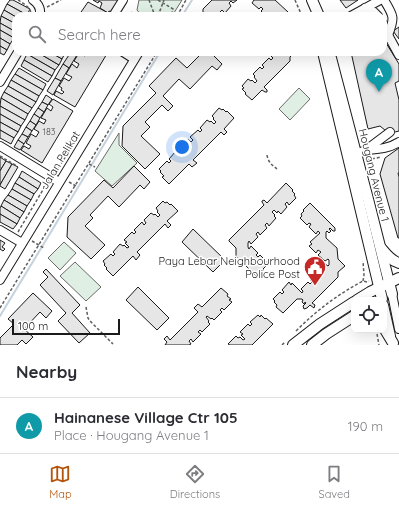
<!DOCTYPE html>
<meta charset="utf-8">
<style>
:root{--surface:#fff;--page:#f7f7f7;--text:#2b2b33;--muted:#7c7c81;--line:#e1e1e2;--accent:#b45309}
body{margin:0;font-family:Quicksand,sans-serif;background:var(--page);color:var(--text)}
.controls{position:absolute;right:12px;bottom:12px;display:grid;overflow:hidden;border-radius:8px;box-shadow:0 4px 16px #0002}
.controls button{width:36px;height:36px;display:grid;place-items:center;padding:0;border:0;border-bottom:1px solid var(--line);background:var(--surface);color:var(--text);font:20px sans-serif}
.scale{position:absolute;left:12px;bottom:10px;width:108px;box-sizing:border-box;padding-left:4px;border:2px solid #1a1a1a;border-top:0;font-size:11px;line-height:14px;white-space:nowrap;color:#1a1a1a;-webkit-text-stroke:3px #fff;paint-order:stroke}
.you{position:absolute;left:182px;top:147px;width:14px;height:14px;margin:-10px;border:3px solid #fff;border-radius:50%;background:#1a73e8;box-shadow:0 0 0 6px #1a73e833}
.badge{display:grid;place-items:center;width:26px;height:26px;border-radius:50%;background:var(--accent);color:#fff;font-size:13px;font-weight:700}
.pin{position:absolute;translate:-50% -33px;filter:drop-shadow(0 1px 2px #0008)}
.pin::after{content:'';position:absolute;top:21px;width:14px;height:12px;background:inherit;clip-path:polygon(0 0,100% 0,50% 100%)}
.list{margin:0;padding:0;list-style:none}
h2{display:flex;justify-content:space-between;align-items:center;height:52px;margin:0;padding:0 16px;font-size:17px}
h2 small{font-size:13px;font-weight:400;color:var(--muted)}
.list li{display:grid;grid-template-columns:26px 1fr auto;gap:12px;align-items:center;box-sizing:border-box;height:56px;padding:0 16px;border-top:1px solid var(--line)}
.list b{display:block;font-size:15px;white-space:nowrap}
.list p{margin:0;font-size:13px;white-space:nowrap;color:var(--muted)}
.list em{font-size:13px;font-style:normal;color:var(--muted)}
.icon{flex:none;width:22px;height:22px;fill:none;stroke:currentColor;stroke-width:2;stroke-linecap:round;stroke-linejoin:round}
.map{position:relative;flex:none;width:399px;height:345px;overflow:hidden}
.search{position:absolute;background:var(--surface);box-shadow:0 4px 16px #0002;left:12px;right:12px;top:12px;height:44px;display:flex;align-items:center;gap:10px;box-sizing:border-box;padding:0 14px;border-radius:12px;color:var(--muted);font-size:15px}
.sheet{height:108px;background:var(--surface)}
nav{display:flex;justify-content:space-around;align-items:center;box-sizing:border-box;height:56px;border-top:1px solid var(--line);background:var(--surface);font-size:11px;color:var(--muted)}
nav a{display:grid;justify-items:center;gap:2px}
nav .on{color:var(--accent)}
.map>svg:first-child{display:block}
.green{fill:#e0efe3;stroke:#6a6a6a}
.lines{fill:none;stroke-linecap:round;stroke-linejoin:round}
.stream{stroke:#c6d2dc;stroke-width:2}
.building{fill:#e6e6e6;stroke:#1a1a1a}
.minor-casing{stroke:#1a1a1a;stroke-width:10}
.major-casing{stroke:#1a1a1a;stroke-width:12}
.path{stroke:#5f5f5f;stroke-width:1.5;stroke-dasharray:3 2;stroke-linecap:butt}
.minor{stroke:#fff;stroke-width:8}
.major{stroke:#fff;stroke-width:10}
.labels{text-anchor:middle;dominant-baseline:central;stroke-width:3;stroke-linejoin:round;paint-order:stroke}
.number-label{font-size:9px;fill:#4d4d4d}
.street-label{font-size:11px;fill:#1a1a1a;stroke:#fff}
.poi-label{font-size:11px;fill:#1a1a1a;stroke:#fff;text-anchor:end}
</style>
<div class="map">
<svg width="399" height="345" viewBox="0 0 399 345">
<rect width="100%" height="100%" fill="#fff"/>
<g class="green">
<polygon points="139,0 182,0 172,16 142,16 137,10"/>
<polygon points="299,88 310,99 290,120 279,109"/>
<polygon points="119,133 119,145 137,163 112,186 95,171"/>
<polygon points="64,242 76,253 60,270 48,258"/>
<polygon points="75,262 101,287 86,301 60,276"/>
</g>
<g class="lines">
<g class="stream">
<polyline points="182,16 192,0"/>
<polyline points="0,316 160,52"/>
</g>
</g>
<g class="building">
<polygon points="10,0 13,0 30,9 27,15 7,4"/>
<polygon points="93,0 119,0 112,12 109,11 108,13 100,8 102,3 99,1 98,3"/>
<polygon points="212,0 237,0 233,3 231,1 229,3 231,6 225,13 222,10 220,12 223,15 221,16 201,16 203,13 203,9"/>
<polygon points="254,0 275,0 288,12 288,15 286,16 282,13 281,14 283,16 266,16 261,11 263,9 261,7 259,9 252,3"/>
<polygon points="340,0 358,0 346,8"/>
<polygon points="88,2 110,14 109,16 80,16 79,15"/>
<polygon points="7,4 27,15 26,16 16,17 4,10"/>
<polygon points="4,10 16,17 16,24 1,16"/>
<polygon points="131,12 134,14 134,13 137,16 128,16"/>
<polygon points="1,16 16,24 16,32 0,23"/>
<polygon points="0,23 16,32 14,38 0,30"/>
<polygon points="399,27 399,39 393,31"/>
<polygon points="0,30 14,38 10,44 0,38"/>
<polygon points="0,38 10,44 7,50 0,46"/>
<polygon points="383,38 399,64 399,81 395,83 399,100 399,131 395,132 390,132 386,131 380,126 368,129 351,52 383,52"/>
<polygon points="0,46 7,50 4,55 0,53"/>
<polygon points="29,52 37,52 59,65 55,70 27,54"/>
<polygon points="37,52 50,52 62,59 59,65"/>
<polygon points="50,52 64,52 65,53 62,59"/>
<polygon points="71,52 77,55 69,68 63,64"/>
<polygon points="86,52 108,52 75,107 54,95 56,91 62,94 64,92 61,90 62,88 59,86 64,78 69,81 72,77 66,74 72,64 77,68 79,64 74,61 79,53 85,56 87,52"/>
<polygon points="203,52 210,52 222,64 217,70 212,66 190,89 179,79 163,96 173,106 168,111 162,105 145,122 150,127 141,136 160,154 145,169 122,146 123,126 156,93 149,86 176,58 187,68"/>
<polygon points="274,52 296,52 294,53 290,57 290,61 264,87 267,90 267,92 265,92 262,90 252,100 245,94 246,93 242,89 244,88 242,86 248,79 251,81 252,80 255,83 257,81 254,77 255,76 253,74 260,67 262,69 264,67 262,65 269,58 271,60 273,58 271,56"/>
<polygon points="27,54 55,70 52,76 24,60"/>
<polygon points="24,60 52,76 48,82 21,66"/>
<polygon points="63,64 69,68 61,81 55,78"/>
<polygon points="19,68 46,84 43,90 15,74"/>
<polygon points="15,74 43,90 39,96 11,80"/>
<polygon points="55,78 61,81 53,95 47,91"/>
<polygon points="11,80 39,96 36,102 8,86"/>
<polygon points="8,86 36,102 32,108 4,92"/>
<polygon points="4,92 32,108 28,114 1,98"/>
<polygon points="46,95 52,99 48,105 42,102"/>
<polygon points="1,98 28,114 25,120 0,106"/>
<polygon points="53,99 73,111 42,163 21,150 24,146 29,149 31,146 26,143 31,134 36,137 39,132 34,129 39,121 44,124 46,120 41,118 47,108 51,111 53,107 49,104"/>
<polygon points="42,102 48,105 44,112 38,108"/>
<polygon points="0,106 25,120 21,126 0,114"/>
<polygon points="38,108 44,112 40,118 34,114"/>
<polygon points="219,108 222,110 223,109 226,112 227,111 234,118 224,129 227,132 224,135 221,132 193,160 197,163 192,167 189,164 169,184 162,177 164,176 160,172 161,171 159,169 167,161 169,163 171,161 169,159 176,151 179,154 180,152 183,156 185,154 182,151 183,149 181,147 188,139 191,142 193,140 190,137 198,130 200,132 202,130 200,128 207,120 210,122 211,121 214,124 216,122 213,119 214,118 212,116"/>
<polygon points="0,114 21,126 18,132 0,122"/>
<polygon points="34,114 40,118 36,125 30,121"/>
<polygon points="30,121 36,125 32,131 26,127"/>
<polygon points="0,122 18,132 14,138 0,130"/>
<polygon points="26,127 32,131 28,137 22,134"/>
<polygon points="0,130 14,138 11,144 0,138"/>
<polygon points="22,134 28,137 24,144 18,140"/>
<polygon points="18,140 24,144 20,150 14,147"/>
<polygon points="399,148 399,173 398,173 399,177 399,238 398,238 380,174 385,158"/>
<polygon points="0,157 6,161 0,171"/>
<polygon points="6,161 12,164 0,185 0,171"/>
<polygon points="12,164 18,167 5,189 0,186 0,185"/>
<polygon points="134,166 150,182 144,189 140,185 119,207 108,196 90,215 93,218 85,226 105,245 91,259 67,237 68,217 104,180 113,188"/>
<polygon points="22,171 41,183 38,189 19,177"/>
<polygon points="19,177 38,189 34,194 15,183"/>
<polygon points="15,183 34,194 31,200 12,189"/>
<polygon points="286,183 293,190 292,191 295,194 294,195 296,198 289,205 287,202 285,204 287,207 281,214 278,211 277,213 274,210 272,212 275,215 274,216 276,218 269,226 267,223 265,225 267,228 260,235 258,232 256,234 258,237 251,244 249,241 248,243 248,247 249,249 251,246 258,253 256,255 258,257 260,255 267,262 265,264 267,265 263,269 264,270 257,277 236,256 236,248 229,241 229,240 264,205 262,202 262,201 264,200 267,203"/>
<polygon points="12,189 31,200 27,206 8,195"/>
<polygon points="8,195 27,206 24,212 4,200"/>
<polygon points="4,200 24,212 20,218 1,206"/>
<polygon points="163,201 165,203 167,202 170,205 171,204 178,211 167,221 171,225 168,228 165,224 137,252 140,255 136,260 133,256 113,276 106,269 107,268 104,265 105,264 103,261 111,254 113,256 115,254 113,252 120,244 123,246 124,245 127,248 129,247 125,243 127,242 124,240 132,232 134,234 136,232 134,230 142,222 144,225 146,223 144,220 151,213 154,215 155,214 158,217 160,215 157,212 158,211 156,208"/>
<polygon points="310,203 335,228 335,231 333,231 330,228 329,229 331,231 329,233 327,231 326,232 326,238 337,248 338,259 345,266 338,272 338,277 312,303 315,305 314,308 310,305 307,308 304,309 303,306 306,303 305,302 304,304 302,302 303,300 302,299 297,299 283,313 276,307 277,305 274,302 275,301 273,299 280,292 282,294 284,292 282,290 289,282 291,285 292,283 302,293 303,291 301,289 308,282 310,284 312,282 310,280 317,273 319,275 321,273 319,271 325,264 328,266 329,265 329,260 328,259 325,261 318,255 321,252 318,250 316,253 309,246 312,244 310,242 320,233 318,231 316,234 309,227 311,224 309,223 307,225 300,218 302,216 301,214 304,211 303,210"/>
<polygon points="1,206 20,218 17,224 0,214 0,208"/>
<polygon points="0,214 17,224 13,229 0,222"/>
<polygon points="193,229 225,260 213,272 182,242"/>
<polygon points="0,240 5,243 2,247 5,249 3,251 0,249"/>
<polygon points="46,269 80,305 72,313 90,333 79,343 58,321 66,313 40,285 48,277 43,272"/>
<polygon points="138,287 169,318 157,330 126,300"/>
<polygon points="221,288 228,294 227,296 231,299 229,300 232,302 224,310 222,308 220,310 222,312 214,320 212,318 211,319 207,316 206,317 209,321 208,322 210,324 202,332 200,330 198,332 201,334 193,342 191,339 189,341 191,344 189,345 165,345 167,342 164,339 167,336 170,340 198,312 194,308 198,304 202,307"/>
<polygon points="33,293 52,311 46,318 40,312 24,329 33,337 26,344 22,340 17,345 0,345 0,338 14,324 8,319"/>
<polygon points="258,315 260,317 261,315 265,319 266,318 273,324 252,345 230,345 228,344 236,336 238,338 240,337 243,340 245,339 241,335 243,334 240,332 248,324 250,326 252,324 250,322"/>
</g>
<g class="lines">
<g class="minor-casing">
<g id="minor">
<path d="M33 0C39 4 41 9 40 16"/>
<path d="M384 0C394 16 395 18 388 35"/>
<polyline points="365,8 374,12 378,16"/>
<polyline points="113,16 123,0"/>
<polyline points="351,16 380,0"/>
<polyline points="383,24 388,35 399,55"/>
<polyline points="123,52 134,59"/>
<polyline points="0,82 18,52"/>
<polyline points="0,146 59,182"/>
<path d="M366 150C378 149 388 149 399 142"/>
<polyline points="356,154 366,150 390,132"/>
<polyline points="0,230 22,243"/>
<polyline points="0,280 139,52"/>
<polyline points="392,294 399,329"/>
<polyline points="384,305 391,336"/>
</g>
</g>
<g class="major-casing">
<g id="major">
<polyline points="312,0 319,16"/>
<polyline points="323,52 382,299"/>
<polyline points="331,58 369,203 392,294"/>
<path d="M381 248C386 254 391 261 399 263"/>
<polyline points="357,300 370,292 399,278"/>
<polyline points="384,328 393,343"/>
<polyline points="293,345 320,324 354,302"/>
<polyline points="312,345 326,334 354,316"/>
</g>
</g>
<g class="path">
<path d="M18 0C24 4 32 8 31 16"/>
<polyline points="149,0 155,16"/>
<polyline points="158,0 173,9 171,16"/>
<polyline points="295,0 302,16"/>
<polyline points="47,7 61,0"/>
<polyline points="158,16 164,0"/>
<polyline points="177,16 186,0"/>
<path d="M267 155C268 162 272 165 277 169"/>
<polyline points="0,156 17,166"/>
<polyline points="367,160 381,157"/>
<polyline points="89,164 95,167"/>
<polyline points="56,172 77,138"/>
<polyline points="69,182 76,186"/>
<polyline points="18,232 44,188 44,183 43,181"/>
<polyline points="32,241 44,248"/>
<polyline points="363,281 364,275 363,261"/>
<polyline points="86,307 88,318 90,321 113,344"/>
<polyline points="0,308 157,52"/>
<polyline points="374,330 377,334 379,345"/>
<path d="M296 331C317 310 337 295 363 281L367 282 369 281"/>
<polyline points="282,345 285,342"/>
</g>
<use href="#minor" class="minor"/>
<use href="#major" class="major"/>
</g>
<defs>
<g id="civic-pin" transform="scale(1.15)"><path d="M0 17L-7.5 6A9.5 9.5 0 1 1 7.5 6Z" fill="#c62828" stroke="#fff"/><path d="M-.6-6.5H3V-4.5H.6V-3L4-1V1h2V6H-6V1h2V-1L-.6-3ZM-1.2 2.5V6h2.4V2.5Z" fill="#fff"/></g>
</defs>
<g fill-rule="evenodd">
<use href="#civic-pin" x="315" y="267"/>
</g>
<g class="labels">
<g class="number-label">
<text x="49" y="131">183</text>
</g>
<g class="street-label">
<text transform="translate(60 160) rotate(-59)">Jalan Pelikat</text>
<text transform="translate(374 175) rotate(76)">Hougang Avenue 1</text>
</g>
<g class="poi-label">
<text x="300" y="261">Paya Lebar Neighbourhood<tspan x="300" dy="13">Police Post</tspan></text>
</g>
</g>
</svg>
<div class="controls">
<button><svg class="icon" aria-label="locate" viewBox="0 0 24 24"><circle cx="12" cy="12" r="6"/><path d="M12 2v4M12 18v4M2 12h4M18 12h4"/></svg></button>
</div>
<div class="scale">100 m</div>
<div class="you"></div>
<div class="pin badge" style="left:379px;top:92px;background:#0f9aa8">A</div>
<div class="search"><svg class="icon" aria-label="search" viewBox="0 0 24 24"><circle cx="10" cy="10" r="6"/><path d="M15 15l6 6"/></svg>Search here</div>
</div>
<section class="sheet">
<h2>Nearby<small></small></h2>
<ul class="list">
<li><span class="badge" style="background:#0f9aa8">A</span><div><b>Hainanese Village Ctr 105</b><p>Place · Hougang Avenue 1</p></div><em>190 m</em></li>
</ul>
</section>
<nav>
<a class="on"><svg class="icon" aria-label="map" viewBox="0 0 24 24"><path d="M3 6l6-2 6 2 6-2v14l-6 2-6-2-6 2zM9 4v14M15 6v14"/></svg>Map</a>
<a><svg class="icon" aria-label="directions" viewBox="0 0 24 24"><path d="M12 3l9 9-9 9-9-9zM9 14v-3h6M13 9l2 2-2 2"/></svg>Directions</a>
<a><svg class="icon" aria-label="saved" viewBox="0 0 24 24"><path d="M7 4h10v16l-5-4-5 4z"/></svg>Saved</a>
</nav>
